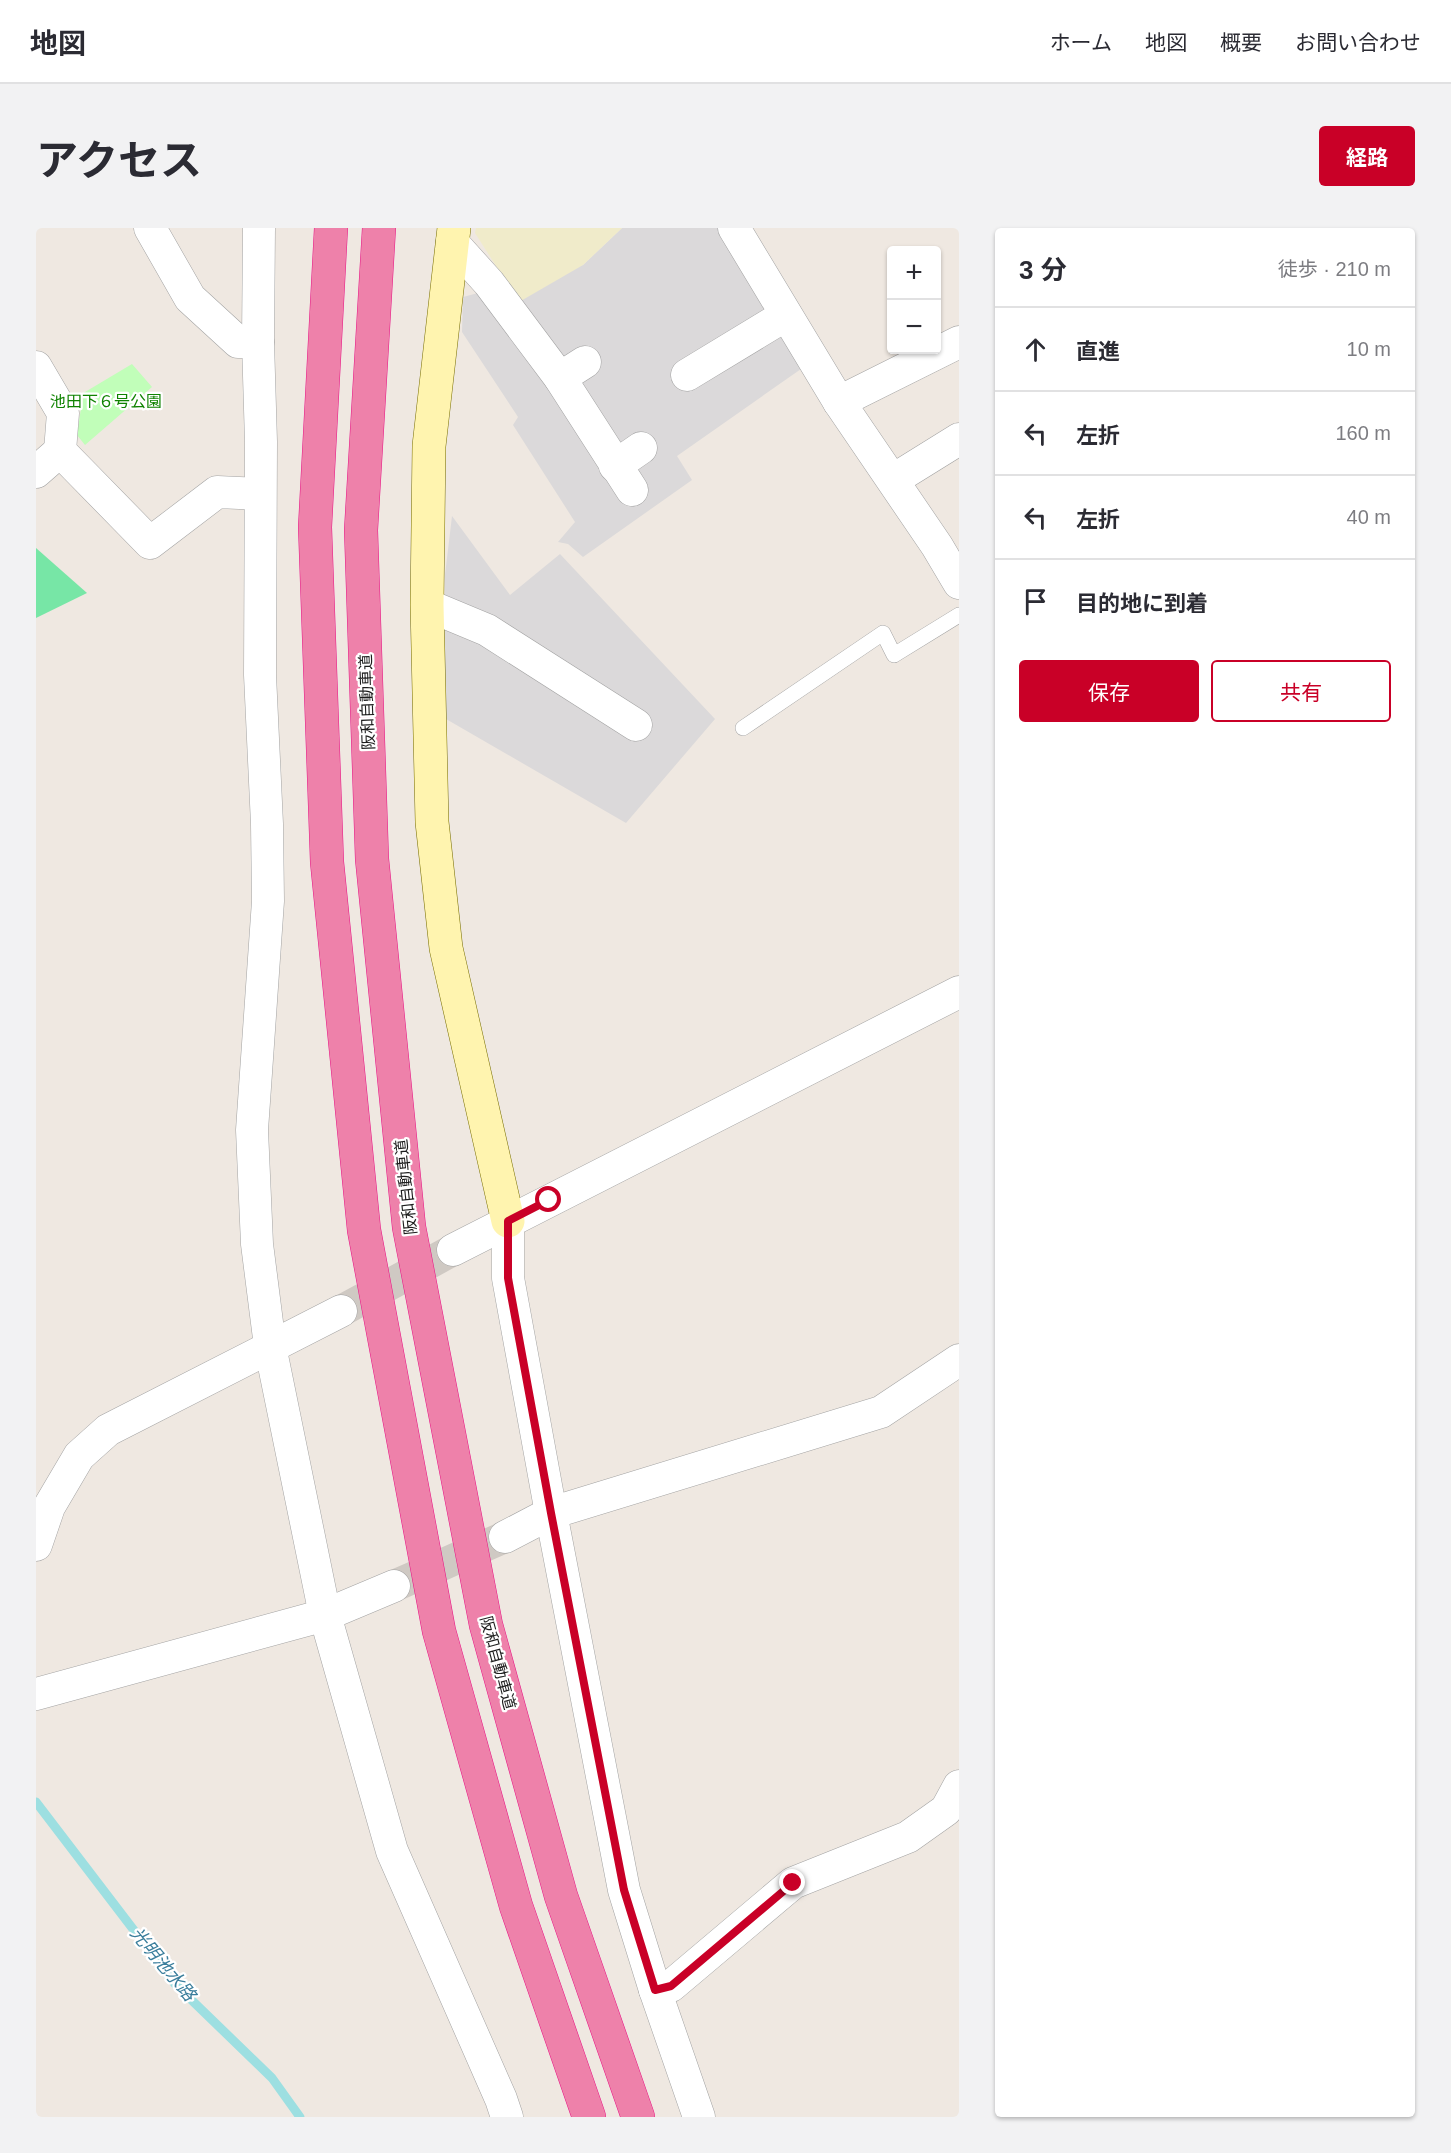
<!DOCTYPE html>
<html lang="ja">
<meta charset="utf-8">
<style>
:root{--surface:#fff;--page:#f2f2f3;--text:#2b2b33;--muted:#7c7c81;--line:#e1e1e2;--accent:#c90027}
body{margin:0;font-family:Helvetica,"Noto Sans JP",sans-serif;background:var(--page);color:var(--text)}
.controls{position:absolute;right:18px;top:18px;display:grid;overflow:hidden;border-radius:6px;box-shadow:0 2px 4px #0004}
.controls button{width:54px;height:54px;display:grid;place-items:center;padding:0;border:0;border-bottom:2px solid var(--line);background:var(--surface);color:var(--text);font:30px sans-serif}
.stop{position:absolute;width:18px;height:18px;margin:-14px;border:4px solid #c90027;border-radius:50%;background:#fff}
.stop.end{background:#c90027;border-color:#fff;box-shadow:0 2px 6px #0008}
.list{margin:0;padding:0;list-style:none}
h2{display:flex;justify-content:space-between;align-items:center;height:78px;margin:0;padding:0 24px;font-size:26px}
h2 small{font-size:20px;font-weight:400;color:var(--muted)}
.list li{display:grid;grid-template-columns:39px 1fr auto;gap:18px;align-items:center;box-sizing:border-box;height:84px;padding:0 24px;border-top:2px solid var(--line)}
.list b{display:block;font-size:22px;white-space:nowrap}
.list em{font-size:20px;font-style:normal;color:var(--muted)}
.actions{display:flex;gap:12px;padding:18px 24px}
.actions a{flex:1;padding:14px 0;border:2px solid var(--accent);border-radius:6px;text-align:center;font-size:21px;color:var(--accent)}
.actions .main{background:var(--accent);color:#fff}
.icon{flex:none;width:33px;height:33px;fill:none;stroke:currentColor;stroke-width:2;stroke-linecap:round;stroke-linejoin:round}
.map{position:relative;flex:none;width:923px;height:1889px;overflow:hidden;border-radius:6px}
header{display:flex;align-items:center;gap:36px;box-sizing:border-box;height:84px;padding:0 30px;background:var(--surface);border-bottom:2px solid var(--line)}
header strong{font-size:28px}
nav{display:flex;gap:33px;margin-inline-start:auto;font-size:21px}
.intro{display:flex;align-items:center;justify-content:space-between;box-sizing:border-box;height:144px;padding:0 36px}
h1{margin:0;font-size:42px}
.button{padding:15px 27px;border-radius:6px;background:var(--accent);color:#fff;font-size:21px;font-weight:700}
main{display:flex;gap:36px;padding:0 36px}
aside{flex:1;background:var(--surface);border-radius:6px;box-shadow:0 2px 4px #0004}
.map>svg:first-child{display:block}
.residential{fill:#dbd9da}
.farmland{fill:#f0ebca}
.park{fill:#c1feb9}
.pitch{fill:#77e6a6}
.lines{fill:none;stroke-linecap:round;stroke-linejoin:round}
.stream{stroke:#9ddfe1;stroke-width:9}
.street-tunnel{stroke:#cfc9c3;stroke-width:32;stroke-dasharray:32 16;stroke-linecap:butt}
.lane-casing{stroke:#a3a3a3;stroke-width:16}
.street-casing{stroke:#a3a3a3;stroke-width:33}
.secondary-casing{stroke:#776d00;stroke-width:34}
.highway-casing{stroke:#e71485;stroke-width:34}
.lane{stroke:#fff;stroke-width:15}
.street{stroke:#fff;stroke-width:32}
.secondary{stroke:#fff4af;stroke-width:33}
.highway{stroke:#ee81aa;stroke-width:33}
.route{stroke:#c90027;stroke-width:8}
.labels{text-anchor:middle;dominant-baseline:central;stroke-width:4.5;stroke-linejoin:round;paint-order:stroke}
.park-label{font-size:16px;fill:#108302;stroke:#fff}
.street-label{font-size:16px;fill:#1c1c1c;stroke:#fff}
.water-label{font-size:18px;font-style:italic;fill:#3a7e9c;stroke:#fff}
</style>
<header>
<strong>地図</strong>
<nav><a>ホーム</a><a>地図</a><a>概要</a><a>お問い合わせ</a></nav>
</header>
<div class="intro"><h1>アクセス</h1><a class="button">経路</a></div>
<main>
<div class="map">
<svg width="923" height="1889" viewBox="0 0 923 1889">
<rect width="100%" height="100%" fill="#efe8e1"/>
<g class="residential">
<polygon points="586,0 684,0 765,141 641,228 656,252 547,329 532,316 522,314 539,294 477,197 482,189 426,104 427,69 547,37"/>
<polygon points="416,288 474,367 524,326 679,491 590,595 410,491 408,423 409,347"/>
</g>
<polygon class="farmland" points="440,0 586,0 547,37 483,74 439,5"/>
<polygon class="park" points="96,136 116,159 49,217 41,207 45,180 39,170"/>
<polygon class="pitch" points="0,320 51,365 0,390"/>
<g class="lines">
<polyline class="stream" points="0,1574 139,1756 236,1850 264,1889"/>
<g class="street-tunnel">
<polyline points="305,1083 417,1022"/>
<polyline points="358,1358 469,1309"/>
</g>
<g class="lane-casing">
<polyline id="lane" points="707,500 847,405 858,427 923,387"/>
</g>
<g class="street-casing">
<g id="street">
<polyline points="114,0 154,70 202,114 222,114"/>
<polyline points="223,0 222,114 225,214 224,447 231,596 232,673 216,902 221,1016 234,1118 289,1387 356,1623 465,1871 471,1889"/>
<polyline points="698,0 803,174 901,318 923,355"/>
<polyline points="416,14 453,55 524,150 596,262"/>
<polyline points="0,139 27,185 24,223 114,315 181,264 224,266"/>
<polyline points="651,147 750,87"/>
<polyline points="524,150 549,134"/>
<polyline points="803,174 923,114"/>
<polyline points="579,238 605,220"/>
<polyline points="0,244 24,223"/>
<polyline points="857,252 923,211"/>
<polyline points="391,377 451,402 600,497"/>
<polyline points="472,993 472,1050 515,1285 588,1662 619,1762 663,1889"/>
<polyline points="417,1022 923,764"/>
<polyline points="469,1309 515,1285 845,1184 923,1132"/>
<polyline points="0,1317 13,1279 43,1228 72,1202 305,1083"/>
<polyline points="0,1466 289,1387 358,1358"/>
<polyline points="619,1762 635,1758 757,1655 872,1609 910,1582 923,1558"/>
</g>
</g>
<g class="secondary-casing">
<polyline id="secondary" points="418,0 393,218 391,377 396,594 410,720 472,993"/>
</g>
<g class="highway-casing">
<g id="highway">
<polyline points="295,0 279,299 291,634 328,1002 403,1403 480,1678 553,1889"/>
<polyline points="343,0 325,302 336,631 373,999 450,1397 525,1668 602,1889"/>
</g>
</g>
<use href="#lane" class="lane"/>
<use href="#street" class="street"/>
<use href="#secondary" class="secondary"/>
<use href="#highway" class="highway"/>
</g>
<g class="lines">
<polyline class="route" points="513,972 472,993 472,1050 515,1285 588,1662 619,1762 635,1758 757,1655"/>
</g>
<g class="labels">
<g class="park-label">
<text x="70" y="173">池田下６号公園</text>
</g>
<g class="street-label">
<text transform="translate(331 474) rotate(-92)">阪和自動車道</text>
<text transform="translate(370 959) rotate(-96)">阪和自動車道</text>
<text transform="translate(462 1435) rotate(75)">阪和自動車道</text>
</g>
<g class="water-label">
<text transform="translate(127 1736) rotate(50)">光明池水路</text>
</g>
</g>
</svg>
<div class="controls">
<button>+</button>
<button>−</button>
</div>
<div class="stop" style="left:513px;top:972px"></div>
<div class="stop end" style="left:757px;top:1655px"></div>
</div>
<aside>
<h2>3 分<small>徒歩 · 210 m</small></h2>
<ul class="list">
<li><svg class="icon" aria-label="ahead" viewBox="0 0 24 24"><path d="M12 20V5M6 11l6-6 6 6"/></svg><div><b>直進</b></div><em>10 m</em></li>
<li><svg class="icon" aria-label="left" viewBox="0 0 24 24"><path d="M17 20v-9H6M10 6l-5 5 5 5"/></svg><div><b>左折</b></div><em>160 m</em></li>
<li><svg class="icon" aria-label="left" viewBox="0 0 24 24"><path d="M17 20v-9H6M10 6l-5 5 5 5"/></svg><div><b>左折</b></div><em>40 m</em></li>
<li><svg class="icon" aria-label="arrive" viewBox="0 0 24 24"><path d="M6 21V4h12l-3 4 3 4H6"/></svg><div><b>目的地に到着</b></div></li>
</ul>
<div class="actions"><a class="main">保存</a><a>共有</a></div>
</aside>
</main>
